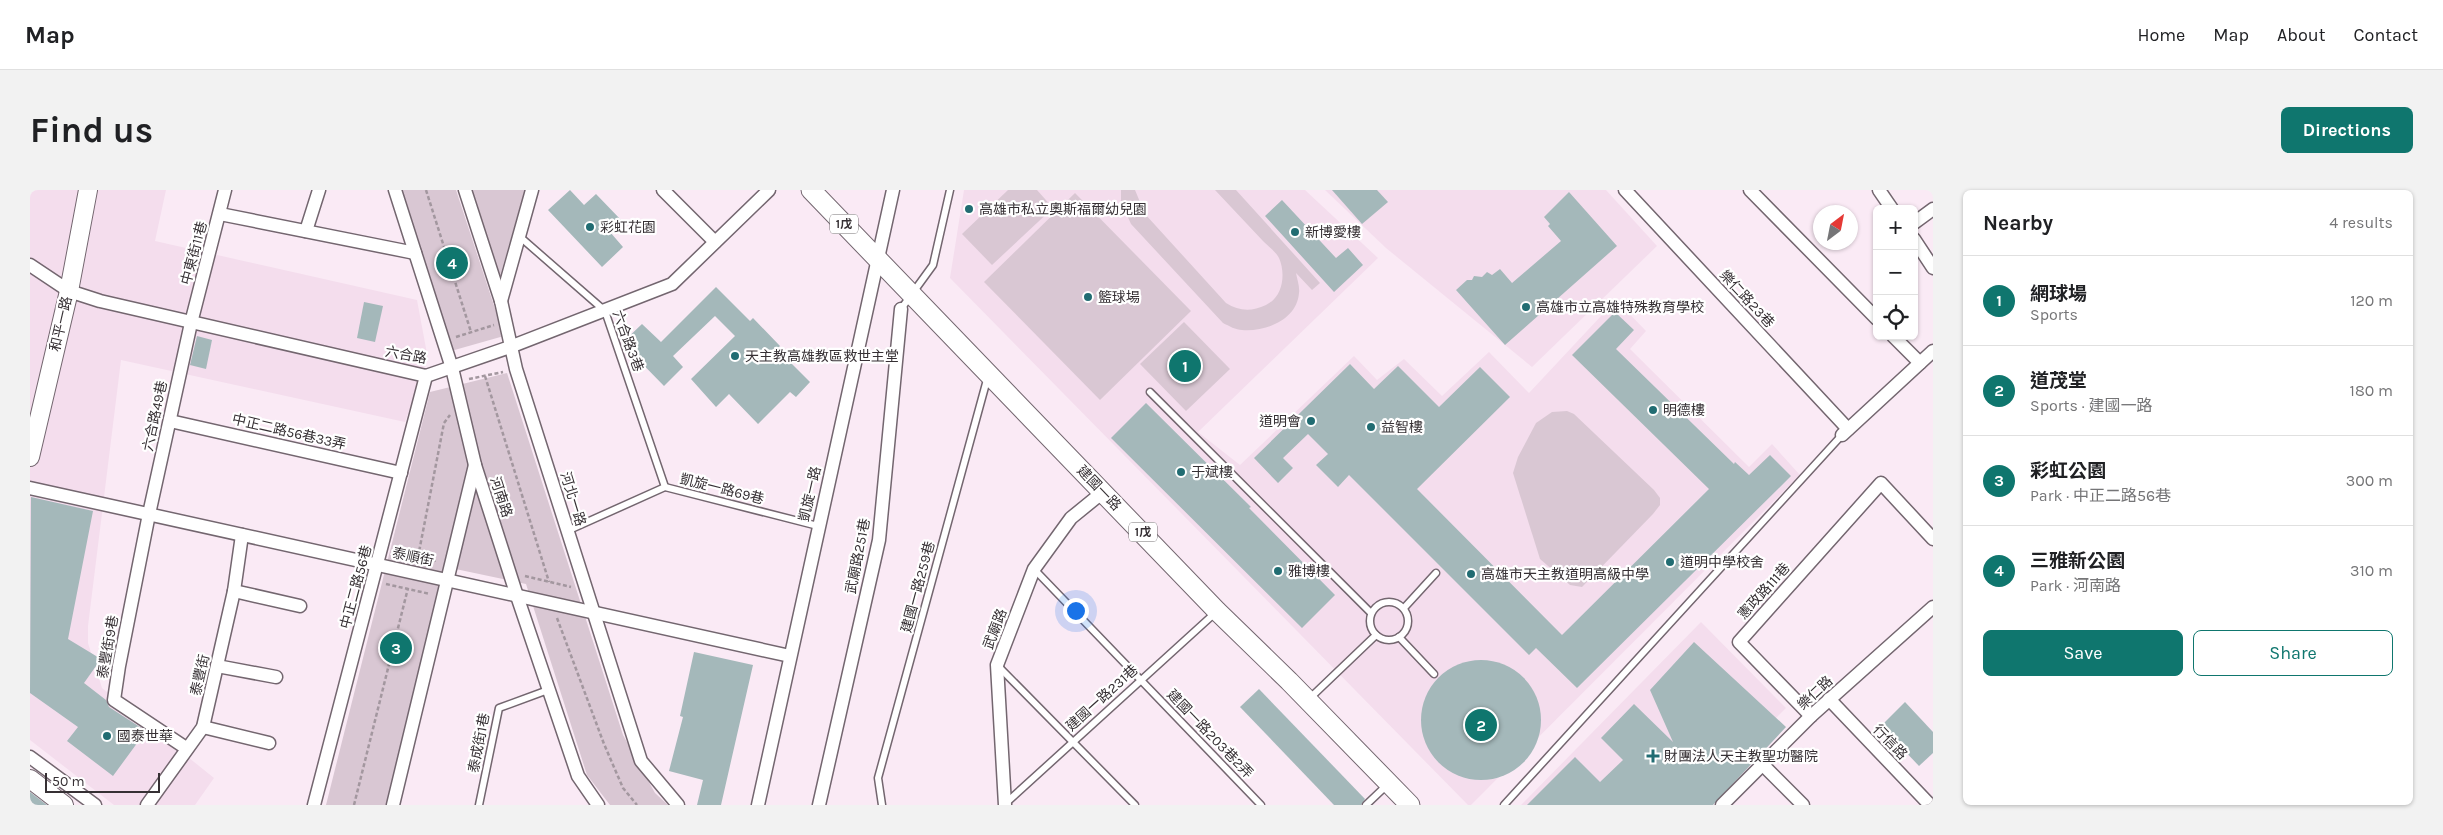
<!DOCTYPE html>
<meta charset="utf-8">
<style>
:root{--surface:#fff;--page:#f2f2f2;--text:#202124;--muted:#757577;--line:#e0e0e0;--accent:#0f766e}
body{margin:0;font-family:Karla,"Noto Sans TC",sans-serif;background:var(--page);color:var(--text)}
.controls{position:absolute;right:15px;top:15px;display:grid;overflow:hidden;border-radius:8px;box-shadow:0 1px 4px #0004}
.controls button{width:45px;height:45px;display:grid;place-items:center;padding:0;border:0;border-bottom:1px solid var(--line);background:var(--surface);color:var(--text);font:25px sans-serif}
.compass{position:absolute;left:1783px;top:15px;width:45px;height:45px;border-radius:50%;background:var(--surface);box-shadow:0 1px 4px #0004;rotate:32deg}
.scale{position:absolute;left:15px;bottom:12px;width:115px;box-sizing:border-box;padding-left:5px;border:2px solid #363034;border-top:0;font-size:14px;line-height:18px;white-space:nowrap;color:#363034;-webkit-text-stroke:4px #fff;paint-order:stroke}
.you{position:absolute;left:1045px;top:420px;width:18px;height:18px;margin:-12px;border:4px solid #fff;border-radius:50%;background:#1a73e8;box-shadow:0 0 0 8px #1a73e833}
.badge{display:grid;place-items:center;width:32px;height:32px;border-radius:50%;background:var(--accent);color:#fff;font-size:16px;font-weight:700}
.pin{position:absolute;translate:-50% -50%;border:2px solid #fff;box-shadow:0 1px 5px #0006}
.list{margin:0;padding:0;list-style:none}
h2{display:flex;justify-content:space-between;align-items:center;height:65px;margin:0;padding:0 20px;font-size:21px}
h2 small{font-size:16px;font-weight:400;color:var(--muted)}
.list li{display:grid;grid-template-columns:32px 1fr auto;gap:15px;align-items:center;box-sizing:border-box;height:90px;padding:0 20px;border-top:1px solid var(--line)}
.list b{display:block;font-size:19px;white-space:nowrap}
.list p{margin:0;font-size:16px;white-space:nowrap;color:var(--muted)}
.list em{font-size:16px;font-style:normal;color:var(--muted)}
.actions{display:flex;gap:10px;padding:15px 20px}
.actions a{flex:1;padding:11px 0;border:1px solid var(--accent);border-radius:8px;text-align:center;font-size:18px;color:var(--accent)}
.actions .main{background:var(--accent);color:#fff}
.icon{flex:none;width:28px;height:28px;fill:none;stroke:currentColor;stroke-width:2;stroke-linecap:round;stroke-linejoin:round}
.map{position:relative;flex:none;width:1903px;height:615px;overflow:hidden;border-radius:8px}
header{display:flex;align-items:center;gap:30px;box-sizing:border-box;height:70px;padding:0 25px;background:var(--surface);border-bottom:1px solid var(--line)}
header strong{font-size:24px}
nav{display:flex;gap:28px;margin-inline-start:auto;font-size:18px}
.intro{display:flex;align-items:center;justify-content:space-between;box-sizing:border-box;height:120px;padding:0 30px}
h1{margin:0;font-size:35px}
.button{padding:12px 22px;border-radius:8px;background:var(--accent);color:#fff;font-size:18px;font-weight:700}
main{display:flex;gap:30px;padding:0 30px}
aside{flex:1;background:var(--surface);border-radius:8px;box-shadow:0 1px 4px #0004}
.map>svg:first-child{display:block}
.built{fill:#f4dded}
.green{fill:#d9c7d3}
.building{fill:#a4b8ba}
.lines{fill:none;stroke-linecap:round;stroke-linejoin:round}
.lane-casing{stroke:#73666f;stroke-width:9}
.street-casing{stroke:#73666f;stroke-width:15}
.secondary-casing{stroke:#73666f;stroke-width:20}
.primary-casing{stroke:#73666f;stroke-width:21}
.path{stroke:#a3979f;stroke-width:2.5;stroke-dasharray:4 2.5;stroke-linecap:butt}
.lane{stroke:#fff;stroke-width:6}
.street{stroke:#fff;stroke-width:12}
.secondary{stroke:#fff;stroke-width:18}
.primary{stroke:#fff;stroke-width:19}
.poi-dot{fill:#216c72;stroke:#fff;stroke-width:2}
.labels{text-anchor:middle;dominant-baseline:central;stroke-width:4.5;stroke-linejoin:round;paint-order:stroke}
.shield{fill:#fff;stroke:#726e71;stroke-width:1}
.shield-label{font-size:12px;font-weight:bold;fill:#363034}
.poi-label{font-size:14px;fill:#363034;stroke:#fff;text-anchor:start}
.street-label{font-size:14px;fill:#363034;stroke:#fff}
</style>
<header>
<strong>Map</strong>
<nav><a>Home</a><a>Map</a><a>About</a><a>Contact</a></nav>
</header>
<div class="intro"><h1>Find us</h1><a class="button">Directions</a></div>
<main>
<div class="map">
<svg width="1903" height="615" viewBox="0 0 1903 615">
<rect width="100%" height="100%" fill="#faeaf5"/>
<g class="built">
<polygon points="0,0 136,0 125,51 387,110 398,169 375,232 91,170 58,436 58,453 72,498 184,588 165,615 84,615 0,550"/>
<polygon points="934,0 1275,0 1348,68 1168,242 1210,275 1324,166 1347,190 1374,169 1412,206 1459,162 1499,203 1586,110 1616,141 1600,159 1719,277 1742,254 1770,285 1441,615 1438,615 920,88"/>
<polygon points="1295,0 1576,0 1627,56 1502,177 1356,58"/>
<polygon points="1671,432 1756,518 1658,615 1491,615"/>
</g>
<g class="green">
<polygon points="370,0 426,0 474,146 421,161"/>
<polygon points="442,0 495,0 470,86"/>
<polygon points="978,0 1007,0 1023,18 962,75 932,44"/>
<path d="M1091 0H1105L1115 24 1196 113C1209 121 1221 122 1236 115 1253 107 1256 84 1249 68 1246 62 1238 56 1233 51 1217 34 1201 17 1185 0H1206L1290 93 1282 100 1266 83C1267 89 1270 97 1269 103 1267 130 1235 142 1212 140 1206 140 1199 136 1193 133L1101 34 1091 12Z"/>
<polygon points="1045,3 1161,121 1070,210 954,92"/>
<polygon points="1154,132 1200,179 1156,221 1110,174"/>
<polygon points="477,183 593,545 625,603 638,615 580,615 557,585 496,394 416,377 357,615 296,615 400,202"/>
<polygon points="1537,221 1544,224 1624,300 1630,308 1630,315 1623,324 1552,397 1540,395 1510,369 1483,283 1488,267 1506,233 1522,222"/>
</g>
<g class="building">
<polygon points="540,0 554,15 566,4 592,31 580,42 593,57 572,77 518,20"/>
<polygon points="1302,0 1347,0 1358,12 1332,34"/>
<polygon points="1539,2 1587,56 1475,155 1426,100 1437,90 1442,90 1444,86 1452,87 1457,82 1462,85 1470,79 1482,93 1531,51 1518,36 1520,34 1514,27"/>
<polygon points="1252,10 1306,68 1318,58 1333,75 1304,102 1235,26"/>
<polygon points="686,97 720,131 723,128 750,156 747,159 780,192 766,207 760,202 728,234 699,204 686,217 661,189 705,146 685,126 643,166 653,177 634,196 592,153 612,134 631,152"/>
<polygon points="334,112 353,116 345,152 327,148"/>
<polygon points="1585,122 1604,140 1586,159 1704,274 1705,272 1719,285 1740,265 1761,286 1547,498 1506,458 1499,465 1319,285 1308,297 1286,275 1298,264 1278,244 1253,268 1263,278 1248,293 1224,268 1320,174 1344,199 1368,176 1409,217 1450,177 1480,207 1387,299 1532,445 1679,299 1542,165"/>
<polygon points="167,146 182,150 176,179 160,175"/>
<polygon points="1116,213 1221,317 1219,318 1305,405 1272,438 1081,248"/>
<polygon points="1,307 63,321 38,449 71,469 54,493 76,510 79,517 116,541 83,586 37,551 48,537 0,503"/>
<polygon points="1664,452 1756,537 1683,615 1497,615 1545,567 1570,592 1593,570 1571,548 1604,514 1643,552 1620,500"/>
<polygon points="664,462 723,475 691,615 667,615 673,590 639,581 653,527 650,526"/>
<circle cx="1451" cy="530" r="60"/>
<polygon points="1229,499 1335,609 1331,615 1304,615 1210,517"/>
<polygon points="1875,512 1903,542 1903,563 1889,576 1851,536"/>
<polygon points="0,602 17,615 0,615"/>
</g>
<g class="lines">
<g class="lane-casing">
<g id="lane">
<polyline points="489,46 575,121 635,297"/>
<polyline points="871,119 903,75 920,0"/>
<polyline points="1120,202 1341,423"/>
<polyline points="537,341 635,297 788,336"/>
<polyline points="1004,379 1231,615"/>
<circle cx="1359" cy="431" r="19"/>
<polyline points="1374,418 1406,383"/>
<polyline points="1369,447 1404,484"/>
<polyline points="967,475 1105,615"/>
<polyline points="1279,509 1346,445"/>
<polyline points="976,613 1185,423"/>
<polyline points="449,615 469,518 518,500"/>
<polyline points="852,615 848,588 958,186"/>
<polyline points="1336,615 1357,595"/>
<polyline points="1474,615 1812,245"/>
</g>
</g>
<g class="street-casing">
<g id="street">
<polyline points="365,0 422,178 445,275 487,406 548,586 568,615"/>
<polyline points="435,0 471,111 486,179 611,571 648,615"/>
<polyline points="633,0 685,52"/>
<polyline points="1595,0 1818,239"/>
<polyline points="1720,0 1847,129"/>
<polyline points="1849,0 1862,19"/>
<polyline points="190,24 385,63"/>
<polyline points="1884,33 1903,19"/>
<polyline points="276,41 289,0"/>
<polyline points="1884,49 1903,78"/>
<polyline points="0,75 39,101 70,111 396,186 480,157 642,94 739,0"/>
<polyline points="471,111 502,0"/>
<polyline points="1863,146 1890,173"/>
<polyline points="140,231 371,283"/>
<polyline points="1812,245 1903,161"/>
<polyline points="0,298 760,466"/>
<polyline points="204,401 270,416"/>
<polyline points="187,476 246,487"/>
<polyline points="1799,509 1900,615"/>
<polyline points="1781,526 1709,452 1851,293 1903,349"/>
<polyline points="173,537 239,553"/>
<polyline points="156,558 84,510 89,476 119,324 161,133 195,0"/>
<polyline points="0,567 65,615"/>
<polyline points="1733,575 1773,615"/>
<polyline points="117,615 173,537 204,401 212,345"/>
<polyline points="284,615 396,186"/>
<polyline points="363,615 445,275"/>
<polyline points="728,615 863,0"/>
<polyline points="789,615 849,350 871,119"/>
<polyline points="975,615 967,475 1004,379 1041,328 1073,302"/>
<polyline points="1692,615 1781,526 1903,417"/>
</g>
</g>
<g class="secondary-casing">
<g id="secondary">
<polyline points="0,267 39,101 58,0"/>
<polyline points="0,589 34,615"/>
</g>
</g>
<g class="primary-casing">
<polyline id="primary" points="781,0 1187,421 1259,491 1380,615"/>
</g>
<g class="path">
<polyline points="396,0 441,142"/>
<polyline points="426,147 464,135"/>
<polyline points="455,186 519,392"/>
<polyline points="439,189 473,182"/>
<polyline points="364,361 407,371"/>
<polyline points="388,367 414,233 420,225"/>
<polyline points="495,386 541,397"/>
<polyline points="356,394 400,404"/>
<polyline points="527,428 574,554 593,598 607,615"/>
<polyline points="324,615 378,398"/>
</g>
<use href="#lane" class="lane"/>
<use href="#street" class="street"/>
<use href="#secondary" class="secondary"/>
<use href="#primary" class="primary"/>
</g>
<g class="poi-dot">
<circle cx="939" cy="19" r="5"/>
<circle cx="560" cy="37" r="5"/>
<circle cx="1265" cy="42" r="5"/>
<circle cx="1058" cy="107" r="5"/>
<circle cx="1496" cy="117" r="5"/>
<circle cx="705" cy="166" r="5"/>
<circle cx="1623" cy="220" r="5"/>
<circle cx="1281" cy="231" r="5"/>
<circle cx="1341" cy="237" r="5"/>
<circle cx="1151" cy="282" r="5"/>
<circle cx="1640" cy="372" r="5"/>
<circle cx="1248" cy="381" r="5"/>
<circle cx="1441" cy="384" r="5"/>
<circle cx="77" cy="546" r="5"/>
<path d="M1620.5 558.5h5v5h5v5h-5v5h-5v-5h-5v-5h5z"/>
</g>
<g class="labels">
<g class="shield">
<rect x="800" y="24.5" width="28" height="19" rx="4"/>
<rect x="1099" y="332.5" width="28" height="19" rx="4"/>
</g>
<g class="shield-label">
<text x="814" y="34">1戊</text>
<text x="1113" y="342">1戊</text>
</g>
<g class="poi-label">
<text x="949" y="19">高雄市私立奧斯福爾幼兒園</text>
<text x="570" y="37">彩虹花園</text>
<text x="1275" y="42">新博愛樓</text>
<text x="1068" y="107">籃球場</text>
<text x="1506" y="117">高雄市立高雄特殊教育學校</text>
<text x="715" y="166">天主教高雄教區救世主堂</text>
<text x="1633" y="220">明德樓</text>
<text x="1271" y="231" text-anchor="end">道明會</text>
<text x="1351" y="237">益智樓</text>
<text x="1161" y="282">于斌樓</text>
<text x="1650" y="372">道明中學校舍</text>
<text x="1258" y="381">雅博樓</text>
<text x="1451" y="384">高雄市天主教道明高級中學</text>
<text x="87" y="546">國泰世華</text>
<text x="1634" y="566">財團法人天主教聖功醫院</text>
</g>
<g class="street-label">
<text transform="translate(164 63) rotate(-75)">中東街11巷</text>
<text transform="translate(1717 109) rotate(47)">樂仁路23巷</text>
<text transform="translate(31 134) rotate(-77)">和平一路</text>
<text transform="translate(598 151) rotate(70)">六合路3巷</text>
<text transform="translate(376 165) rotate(10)">六合路</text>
<text transform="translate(125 226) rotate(-78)">六合路49巷</text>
<text transform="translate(259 242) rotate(13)">中正二路56巷33弄</text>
<text transform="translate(1069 298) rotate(46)">建國一路</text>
<text transform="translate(692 299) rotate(14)">凱旋一路69巷</text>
<text transform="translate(780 304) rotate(-77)">凱旋一路</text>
<text transform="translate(471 307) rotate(72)">河南路</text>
<text transform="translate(543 309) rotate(73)">河北一路</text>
<text transform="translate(828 366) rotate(-79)">武廟路251巷</text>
<text transform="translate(383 367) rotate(12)">泰順街</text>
<text transform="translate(326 397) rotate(-75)">中正二路56巷</text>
<text transform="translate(888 397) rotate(-75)">建國一路259巷</text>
<text transform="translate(1734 401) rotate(-48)">憲政路111巷</text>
<text transform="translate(965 439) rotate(-69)">武廟路</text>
<text transform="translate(78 457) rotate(-80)">泰豐街9巷</text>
<text transform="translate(170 485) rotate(-77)">泰豐街</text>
<text transform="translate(1785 503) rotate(-43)">樂仁路</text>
<text transform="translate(1072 508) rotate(-42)">建國一路231巷</text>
<text transform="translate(1180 544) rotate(46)">建國一路203巷2弄</text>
<text transform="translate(1860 552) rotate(46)">行信路</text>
<text transform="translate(449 553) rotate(-79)">泰成街1巷</text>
</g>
</g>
</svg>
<div class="controls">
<button>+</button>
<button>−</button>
<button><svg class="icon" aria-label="locate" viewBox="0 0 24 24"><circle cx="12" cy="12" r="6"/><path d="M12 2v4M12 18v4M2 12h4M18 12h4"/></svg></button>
</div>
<svg class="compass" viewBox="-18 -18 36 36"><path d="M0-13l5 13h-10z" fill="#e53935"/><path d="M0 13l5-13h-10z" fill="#757577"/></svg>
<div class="scale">50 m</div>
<div class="you"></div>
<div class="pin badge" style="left:1155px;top:176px">1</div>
<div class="pin badge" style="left:1451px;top:535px">2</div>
<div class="pin badge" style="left:366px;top:458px">3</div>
<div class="pin badge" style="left:422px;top:73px">4</div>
</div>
<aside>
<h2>Nearby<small>4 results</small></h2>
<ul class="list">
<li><span class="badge">1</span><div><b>網球場</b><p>Sports</p></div><em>120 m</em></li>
<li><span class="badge">2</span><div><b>道茂堂</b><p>Sports · 建國一路</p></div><em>180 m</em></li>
<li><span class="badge">3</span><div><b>彩虹公園</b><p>Park · 中正二路56巷</p></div><em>300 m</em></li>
<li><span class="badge">4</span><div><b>三雅新公園</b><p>Park · 河南路</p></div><em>310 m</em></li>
</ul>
<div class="actions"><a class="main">Save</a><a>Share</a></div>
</aside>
</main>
